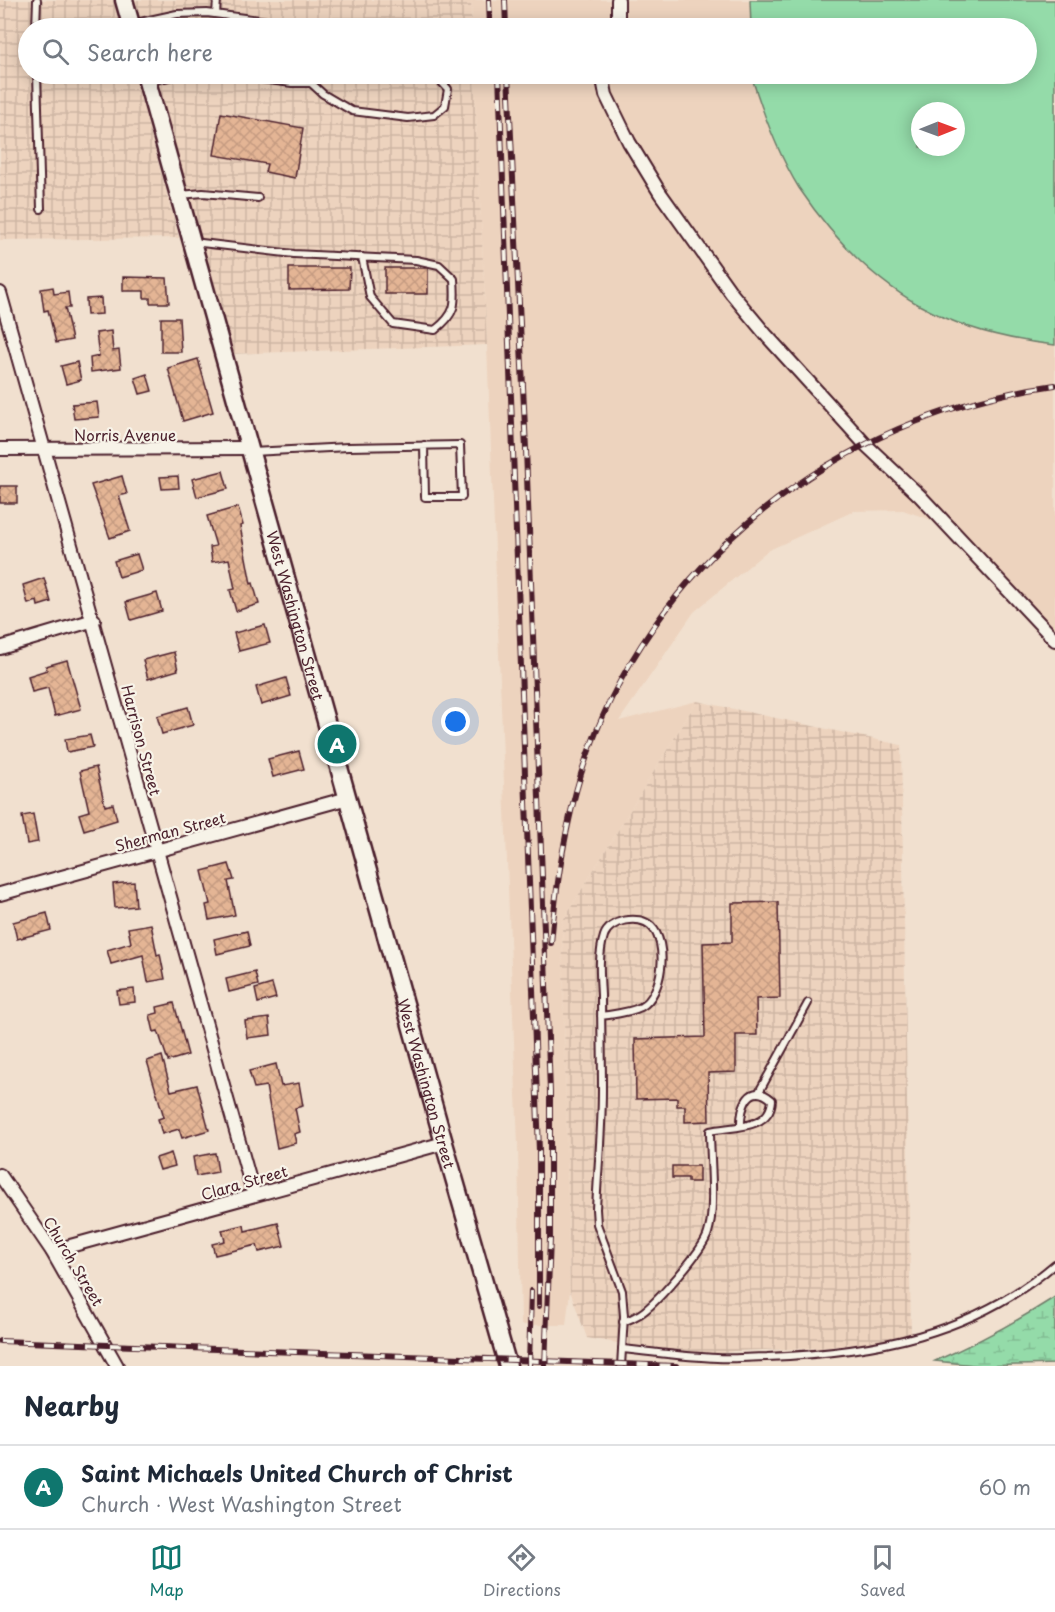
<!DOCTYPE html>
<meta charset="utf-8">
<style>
:root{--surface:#fff;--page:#f6f6f7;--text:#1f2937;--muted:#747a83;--line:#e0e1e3;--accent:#0f766e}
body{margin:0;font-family:"Playpen Sans",sans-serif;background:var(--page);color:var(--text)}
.compass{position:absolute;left:911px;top:102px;width:54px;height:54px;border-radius:50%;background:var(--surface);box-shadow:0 3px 15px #0003;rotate:89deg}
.you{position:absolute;left:456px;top:722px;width:21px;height:21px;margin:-15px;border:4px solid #fff;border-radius:50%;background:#1a73e8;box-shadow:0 0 0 9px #1a73e833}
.badge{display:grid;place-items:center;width:39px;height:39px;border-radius:50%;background:var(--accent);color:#fff;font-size:20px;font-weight:700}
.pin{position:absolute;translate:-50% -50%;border:3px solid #fff;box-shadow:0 2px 6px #0006}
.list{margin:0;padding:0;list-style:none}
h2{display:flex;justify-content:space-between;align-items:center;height:78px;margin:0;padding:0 24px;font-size:26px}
h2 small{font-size:20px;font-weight:400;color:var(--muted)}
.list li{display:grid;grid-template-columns:39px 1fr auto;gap:18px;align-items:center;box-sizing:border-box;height:84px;padding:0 24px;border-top:2px solid var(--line)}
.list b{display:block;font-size:22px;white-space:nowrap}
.list p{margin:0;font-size:20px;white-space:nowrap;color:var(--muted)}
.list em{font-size:20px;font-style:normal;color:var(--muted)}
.icon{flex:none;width:33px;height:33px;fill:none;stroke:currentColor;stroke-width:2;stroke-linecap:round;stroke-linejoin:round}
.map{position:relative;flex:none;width:1055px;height:1366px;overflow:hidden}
.search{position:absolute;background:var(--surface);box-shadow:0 3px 15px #0003;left:18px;right:18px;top:18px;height:66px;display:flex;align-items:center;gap:15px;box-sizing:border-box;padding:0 21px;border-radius:33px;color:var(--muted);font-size:22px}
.sheet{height:162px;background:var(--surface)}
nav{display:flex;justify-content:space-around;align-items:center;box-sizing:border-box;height:84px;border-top:2px solid var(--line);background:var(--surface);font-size:16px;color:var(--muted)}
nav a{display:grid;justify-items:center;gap:3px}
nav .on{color:var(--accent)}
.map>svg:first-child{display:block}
.built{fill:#edd3be}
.industrial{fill:url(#industrial-grid)}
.wetland{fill:url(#wetland-marsh);stroke:#6f7d6a;stroke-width:1.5}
.park{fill:#94dba9;stroke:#6f7d6a;stroke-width:1.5;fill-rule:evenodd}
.building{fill:url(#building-cross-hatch);stroke:#4a1f2b;stroke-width:1.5}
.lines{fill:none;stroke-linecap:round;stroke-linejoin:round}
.lane-casing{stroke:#4a1f2b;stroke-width:10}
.street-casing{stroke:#4a1f2b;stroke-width:16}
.secondary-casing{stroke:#4a1f2b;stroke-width:21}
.lane{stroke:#f7f3e8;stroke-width:6}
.street{stroke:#f7f3e8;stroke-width:12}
.secondary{stroke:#f7f3e8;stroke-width:16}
.rail-casing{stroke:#4a1f2b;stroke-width:6}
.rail{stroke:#f7f3e8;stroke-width:4;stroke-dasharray:11;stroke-linecap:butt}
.labels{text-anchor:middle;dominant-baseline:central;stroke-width:4.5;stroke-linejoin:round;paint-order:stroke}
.street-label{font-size:15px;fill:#4a1f2b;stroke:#f7f3e8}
</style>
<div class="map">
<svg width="1055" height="1366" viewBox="0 0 1055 1366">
<defs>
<pattern id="industrial-grid" width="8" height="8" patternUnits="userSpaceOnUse" patternTransform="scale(1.5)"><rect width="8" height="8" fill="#edd3be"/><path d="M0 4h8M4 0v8" fill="none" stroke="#cdb5a3"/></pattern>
<pattern id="wetland-marsh" width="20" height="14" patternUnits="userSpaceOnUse" patternTransform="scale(1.5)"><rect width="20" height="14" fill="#94dba9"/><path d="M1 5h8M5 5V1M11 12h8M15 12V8" fill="none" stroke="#81bc92"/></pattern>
<pattern id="building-cross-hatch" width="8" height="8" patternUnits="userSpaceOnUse" patternTransform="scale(1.5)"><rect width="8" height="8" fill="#e4b595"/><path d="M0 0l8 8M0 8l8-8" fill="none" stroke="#c59b81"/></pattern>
</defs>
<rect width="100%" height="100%" fill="#f1e0cf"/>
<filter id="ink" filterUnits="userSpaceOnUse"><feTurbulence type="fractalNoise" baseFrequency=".0167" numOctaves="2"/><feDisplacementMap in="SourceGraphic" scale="12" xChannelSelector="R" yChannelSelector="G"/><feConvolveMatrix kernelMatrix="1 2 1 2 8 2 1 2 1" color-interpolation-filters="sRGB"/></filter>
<g filter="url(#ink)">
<g class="built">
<polygon points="471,0 750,0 751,28 472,28"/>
<polygon points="474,74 752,74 763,112 780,151 799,187 827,224 856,258 884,282 920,306 965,326 1028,342 1055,345 1055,650 943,524 903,510 854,511 767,551 694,612 619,721 697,701 562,922 570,1291 566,1325 521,1325 518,1145 487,345"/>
</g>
<g class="industrial">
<polygon points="0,0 113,0 121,28 28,28 28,74 134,74 179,238 0,240"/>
<polygon points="133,0 471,0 472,28 141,28"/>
<polygon points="153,74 474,74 487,345 228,354"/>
<polygon points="697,701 901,745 911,1335 864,1343 820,1348 734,1351 703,1357 587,1338 570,1291 562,922"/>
</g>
<path class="wetland" d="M1055 1297V1364L984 1366 935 1361C977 1343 1016 1322 1055 1297Z"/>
<path class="park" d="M750 0H1055V345C1009 340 960 328 919 305 871 278 830 234 799 188 778 154 764 116 752 78V74H1026V28H751ZM920 111H956V147H920Z"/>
<g class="building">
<polygon points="221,113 303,128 295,178 265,172 267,164 214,155"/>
<polygon points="289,268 350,268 349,289 289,290"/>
<rect x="385" y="268" width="43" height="26"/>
<polygon points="123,277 167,278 169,303 150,303 150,298 144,298 144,291 123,291"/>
<polygon points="53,287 54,294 68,292 70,308 65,308 72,340 56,343 48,310 44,311 41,289"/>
<polygon points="101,298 102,314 87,315 86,299"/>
<polygon points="161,318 179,318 181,352 161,352"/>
<polygon points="111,331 113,351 119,350 121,368 91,372 90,358 99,356 96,333"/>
<polygon points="198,359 213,412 183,421 168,368"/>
<polygon points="77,362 81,380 66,384 61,366"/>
<polygon points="147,374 152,391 140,394 135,378"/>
<polygon points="97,402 99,417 74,419 72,404"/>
<polygon points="223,471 228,489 197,497 192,479"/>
<polygon points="122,476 127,494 119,496 130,531 110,538 91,485"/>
<polygon points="178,476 179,488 162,489 160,477"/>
<rect x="0" y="486" width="17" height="17"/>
<polygon points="238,507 243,525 240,526 251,584 253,583 259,604 236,611 230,590 235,589 229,559 212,562 210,547 216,546 207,516"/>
<polygon points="137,554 142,570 119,577 114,561"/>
<polygon points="44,578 51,602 38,606 37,601 28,604 23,585"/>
<polygon points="157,593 162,611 131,620 126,602"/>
<polygon points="265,625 270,643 239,651 234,633"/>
<polygon points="174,652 178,670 148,679 143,660"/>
<polygon points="67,660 81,709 55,716 48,688 32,692 28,676 47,670 46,666"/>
<polygon points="286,678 291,696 261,705 256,687"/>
<polygon points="188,707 193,725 162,734 157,716"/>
<polygon points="90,735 93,747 67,752 65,739"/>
<polygon points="299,751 304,769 273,777 268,759"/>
<polygon points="96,767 105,806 113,804 117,820 84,830 79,814 89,811 80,771"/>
<polygon points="33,814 38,842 27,844 22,816"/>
<polygon points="229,864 234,880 228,881 235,915 209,920 206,905 210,904 202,871"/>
<polygon points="134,882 136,906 115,908 113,884"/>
<polygon points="778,902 780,998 756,999 757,1035 736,1035 736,1072 708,1073 709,1121 685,1122 685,1106 677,1106 677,1098 636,1099 635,1039 705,1037 703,943 732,942 732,903"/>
<polygon points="47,913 51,930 17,939 13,922"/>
<polygon points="151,924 157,955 160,954 165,979 148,982 143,955 111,964 107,950 131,943 128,928"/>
<polygon points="247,931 250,946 217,954 214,939"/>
<polygon points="255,972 258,985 229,992 226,979"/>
<polygon points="272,984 276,998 258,1003 255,989"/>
<polygon points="134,989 135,1002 119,1004 117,991"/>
<polygon points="174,1003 188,1055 168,1061 158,1031 154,1032 150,1015 158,1013 157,1007"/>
<polygon points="269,1018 271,1035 247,1038 245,1021"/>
<polygon points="162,1056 171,1091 197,1085 209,1130 182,1138 179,1129 162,1134 158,1119 164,1117 147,1061"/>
<polygon points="276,1064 281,1086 299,1083 303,1106 295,1108 300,1132 294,1134 296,1143 277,1148 266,1086 254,1088 249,1071"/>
<polygon points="171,1153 175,1166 160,1170 156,1158"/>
<polygon points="215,1153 218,1172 196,1176 193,1157"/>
<polygon points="672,1166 699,1166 699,1182 688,1182 688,1178 672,1178"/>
<polygon points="278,1223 284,1246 259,1252 257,1245 215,1255 212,1244 225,1241 222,1230 244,1225 245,1231"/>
</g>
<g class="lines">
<g class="lane-casing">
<g id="lane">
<polyline points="216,14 217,0"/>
<polyline points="131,24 177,14 207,13 304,26 308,28"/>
<polyline points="36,28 37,0"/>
<polyline points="37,74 41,209"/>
<polyline points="221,74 292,83 311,83 319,74"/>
<polyline points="148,82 182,74"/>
<polyline points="311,83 323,94 352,111 408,118 434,115 445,106 448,89 435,75 430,74"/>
<polyline points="180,195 203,193 258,198"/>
<path d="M193 242 294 254 416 260 439 265 454 279C456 304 456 314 435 330L393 324 370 297 362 257"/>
<polyline points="252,452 348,447 460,445 462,497 425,497 424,445"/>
<path d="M601 1016C614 1014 629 1013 641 1007 663 995 669 943 651 926 639 914 609 920 604 936 598 955 600 975 601 995 601 1026 602 1058 602 1090 602 1129 598 1169 596 1209L597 1224 622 1291 624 1316 621 1366"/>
<polyline points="759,1092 808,1003"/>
<path d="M623 1322C629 1320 635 1317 640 1314 655 1305 704 1249 708 1233 716 1208 710 1158 710 1131 733 1126 770 1130 772 1100 750 1080 740 1107 741 1126"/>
<path d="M622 1349C653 1352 685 1357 717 1358 733 1359 750 1357 767 1357 873 1353 972 1335 1055 1264"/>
</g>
</g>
<g class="street-casing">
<g id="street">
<polyline points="618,0 618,28"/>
<polyline points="602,74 606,95 629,142 660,193 732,294 767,336 865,444 920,496 1055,640"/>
<polyline points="0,293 254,1195"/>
<polyline points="0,449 251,448"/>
<polyline points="0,648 94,620"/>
<polyline points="0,894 348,798"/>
<polyline points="0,1175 52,1251 117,1366"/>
<polyline points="52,1251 444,1143"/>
</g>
</g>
<g class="secondary-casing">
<g id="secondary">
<polyline points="124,0 132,28"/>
<path id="s1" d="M145 74 444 1143 508 1366"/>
</g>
</g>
<use href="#lane" class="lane"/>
<use href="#street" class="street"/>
<use href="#secondary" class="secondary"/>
<g class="rail-casing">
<g id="rail">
<polyline points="489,0 490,28"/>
<polyline points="505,0 506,28"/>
<polyline points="499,74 539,1151 539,1306"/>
<polyline points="508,74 526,449 550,1092 550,1239 545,1366"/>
<path d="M551 943C556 886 564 830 581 774 648 562 837 416 1055 385"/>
<polyline points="0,1341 676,1366"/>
<polyline points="529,1366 531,1291"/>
</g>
</g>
<use href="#rail" class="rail"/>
</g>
</g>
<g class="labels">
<g class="street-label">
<text x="125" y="434">Norris Avenue</text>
<text stroke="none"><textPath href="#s1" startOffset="562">West Washington Street</textPath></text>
<text transform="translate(142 740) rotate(75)">Harrison Street</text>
<text transform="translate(170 831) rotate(-15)">Sherman Street</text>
<text stroke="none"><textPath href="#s1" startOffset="1048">West Washington Street</textPath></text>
<text transform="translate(244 1182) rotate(-16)">Clara Street</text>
<text transform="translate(74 1261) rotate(59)">Church Street</text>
</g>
</g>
</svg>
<svg class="compass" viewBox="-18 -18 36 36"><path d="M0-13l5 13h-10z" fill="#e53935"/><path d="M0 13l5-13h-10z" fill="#747a83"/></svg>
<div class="you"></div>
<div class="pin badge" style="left:337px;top:744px">A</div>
<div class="search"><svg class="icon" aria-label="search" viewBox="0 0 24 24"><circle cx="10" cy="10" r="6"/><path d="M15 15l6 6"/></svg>Search here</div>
</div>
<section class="sheet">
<h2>Nearby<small></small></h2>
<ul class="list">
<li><span class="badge">A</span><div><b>Saint Michaels United Church of Christ</b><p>Church · West Washington Street</p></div><em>60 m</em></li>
</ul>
</section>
<nav>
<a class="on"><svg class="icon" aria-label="map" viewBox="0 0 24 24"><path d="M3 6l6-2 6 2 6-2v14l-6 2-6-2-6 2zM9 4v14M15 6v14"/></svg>Map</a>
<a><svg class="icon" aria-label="directions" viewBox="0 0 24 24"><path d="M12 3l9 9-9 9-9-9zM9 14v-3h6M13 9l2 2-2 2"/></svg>Directions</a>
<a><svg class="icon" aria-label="saved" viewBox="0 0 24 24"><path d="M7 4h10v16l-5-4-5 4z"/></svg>Saved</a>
</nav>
